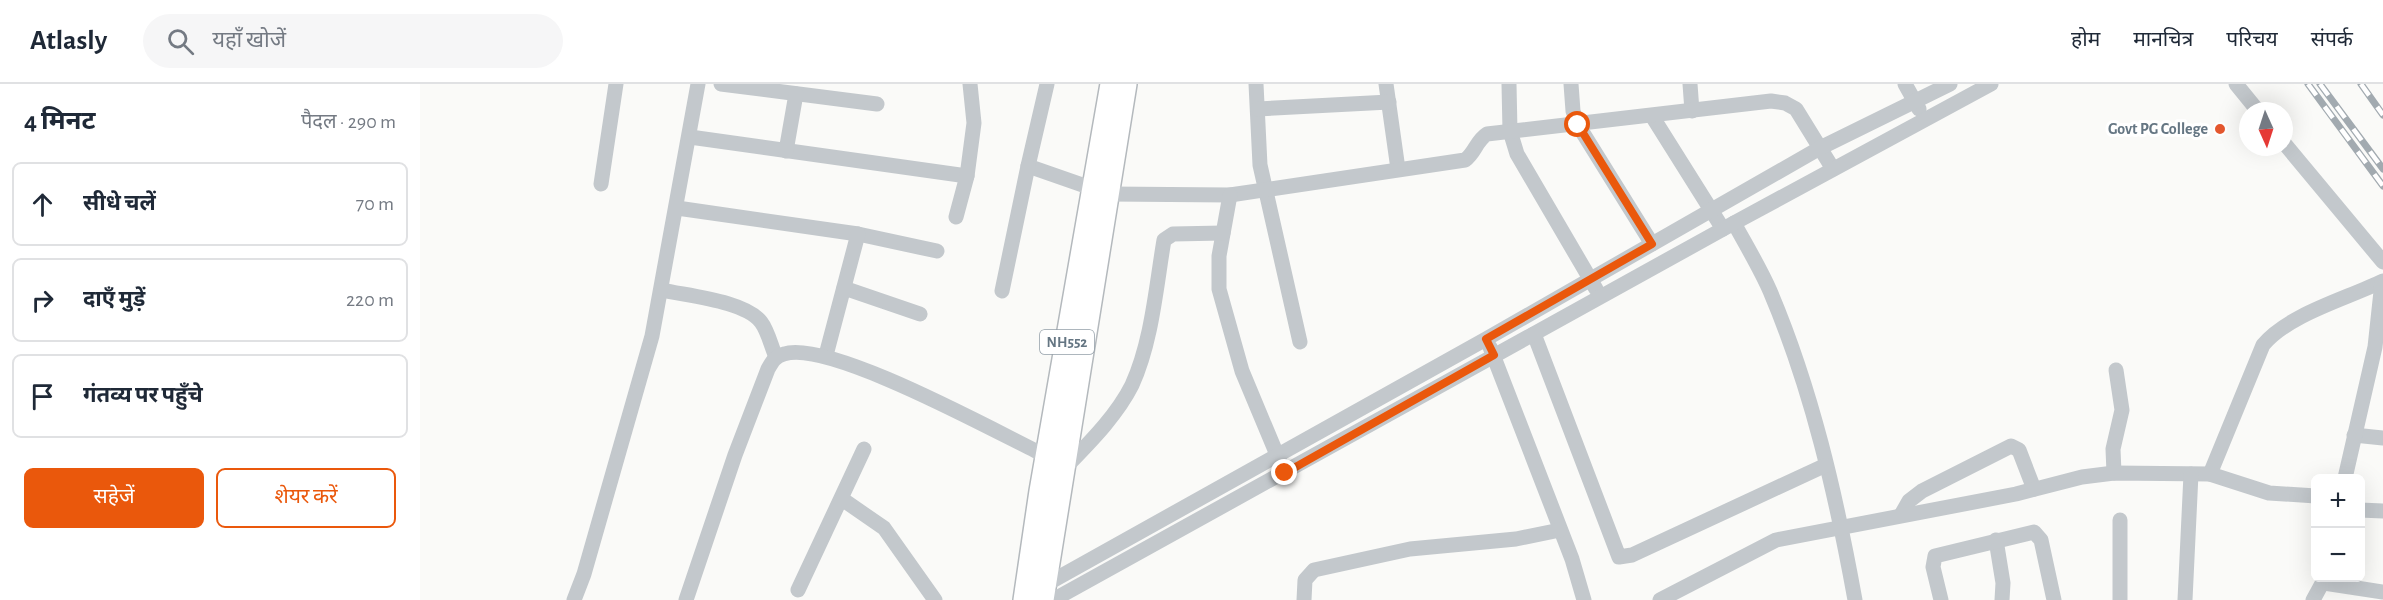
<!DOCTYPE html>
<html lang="hi">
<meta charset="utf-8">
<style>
:root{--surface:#fff;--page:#f6f6f7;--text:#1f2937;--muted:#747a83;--line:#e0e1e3;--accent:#ea580c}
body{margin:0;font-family:"Alegreya Sans","Noto Sans Devanagari",sans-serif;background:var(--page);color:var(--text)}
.controls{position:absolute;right:18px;bottom:18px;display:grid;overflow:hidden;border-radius:9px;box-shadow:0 6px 24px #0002}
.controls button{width:54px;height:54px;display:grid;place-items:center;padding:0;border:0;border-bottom:2px solid var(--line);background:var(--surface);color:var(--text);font:30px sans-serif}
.compass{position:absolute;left:1819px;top:18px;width:54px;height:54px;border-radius:50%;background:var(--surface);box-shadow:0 6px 24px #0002;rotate:177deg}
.stop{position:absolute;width:18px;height:18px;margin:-14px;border:4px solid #ea580c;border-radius:50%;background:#fff}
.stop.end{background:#ea580c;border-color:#fff;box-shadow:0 2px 6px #0008}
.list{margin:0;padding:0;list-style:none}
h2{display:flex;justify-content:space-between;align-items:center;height:78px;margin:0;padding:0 24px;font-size:26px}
h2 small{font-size:20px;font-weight:400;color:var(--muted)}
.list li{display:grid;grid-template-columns:39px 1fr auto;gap:18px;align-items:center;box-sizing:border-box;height:84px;margin:0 12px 12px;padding:0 12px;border:2px solid var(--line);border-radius:9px}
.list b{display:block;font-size:22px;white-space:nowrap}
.list em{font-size:20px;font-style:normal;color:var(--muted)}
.actions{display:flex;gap:12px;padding:18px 24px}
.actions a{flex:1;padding:14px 0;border:2px solid var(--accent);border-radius:9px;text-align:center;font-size:21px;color:var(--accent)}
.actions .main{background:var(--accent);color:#fff}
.icon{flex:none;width:33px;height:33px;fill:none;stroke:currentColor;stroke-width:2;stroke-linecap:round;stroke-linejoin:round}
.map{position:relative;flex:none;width:1963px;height:516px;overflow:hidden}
header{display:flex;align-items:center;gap:36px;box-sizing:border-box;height:84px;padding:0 30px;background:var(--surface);border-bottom:2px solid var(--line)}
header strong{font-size:28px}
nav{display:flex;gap:33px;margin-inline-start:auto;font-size:21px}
.search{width:420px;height:54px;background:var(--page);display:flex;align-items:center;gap:15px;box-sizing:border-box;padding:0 21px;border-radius:33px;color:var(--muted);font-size:22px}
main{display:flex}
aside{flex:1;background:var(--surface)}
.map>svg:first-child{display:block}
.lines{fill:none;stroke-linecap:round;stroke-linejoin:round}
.highway-casing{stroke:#b4b9bd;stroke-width:24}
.minor{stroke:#c3c8cc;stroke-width:15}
.highway{stroke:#fff;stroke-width:21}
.rail-casing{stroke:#a2aab0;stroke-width:7}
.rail{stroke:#fff;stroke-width:4.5;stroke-dasharray:14;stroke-linecap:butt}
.route{stroke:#ea580c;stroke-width:8}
.poi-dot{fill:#e4572e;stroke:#fff;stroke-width:2}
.labels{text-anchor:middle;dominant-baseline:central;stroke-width:6;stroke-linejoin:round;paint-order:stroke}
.shield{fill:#fff;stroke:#939fa8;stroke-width:1.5}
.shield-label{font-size:15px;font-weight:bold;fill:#657683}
.poi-label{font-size:16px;font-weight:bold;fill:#657683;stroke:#fff;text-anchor:end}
</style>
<header>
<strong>Atlasly</strong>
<div class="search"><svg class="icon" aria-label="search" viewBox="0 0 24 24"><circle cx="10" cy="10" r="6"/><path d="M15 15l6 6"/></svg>यहाँ खोजें</div>
<nav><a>होम</a><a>मानचित्र</a><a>परिचय</a><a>संपर्क</a></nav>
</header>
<main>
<aside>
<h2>4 मिनट<small>पैदल · 290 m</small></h2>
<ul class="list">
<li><svg class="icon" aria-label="ahead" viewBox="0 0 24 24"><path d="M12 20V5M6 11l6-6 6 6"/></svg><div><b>सीधे चलें</b></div><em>70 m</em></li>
<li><svg class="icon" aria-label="right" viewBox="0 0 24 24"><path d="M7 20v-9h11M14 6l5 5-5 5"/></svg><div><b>दाएँ मुड़ें</b></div><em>220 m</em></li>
<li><svg class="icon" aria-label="arrive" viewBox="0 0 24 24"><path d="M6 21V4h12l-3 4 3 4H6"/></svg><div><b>गंतव्य पर पहुँचे</b></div></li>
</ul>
<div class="actions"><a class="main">सहेजें</a><a>शेयर करें</a></div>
</aside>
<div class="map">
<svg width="1963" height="516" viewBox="0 0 1963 516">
<rect width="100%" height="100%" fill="#fafaf8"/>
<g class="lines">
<g class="highway-casing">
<g id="highway">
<polyline points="604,516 620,407 691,0"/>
<polyline points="623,516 706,0"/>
</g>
</g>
<g class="minor">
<polyline points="301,0 457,20"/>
<polyline points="627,0 608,82 674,105"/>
<polyline points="836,0 840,81 880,258"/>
<polyline points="966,0 978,85"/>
<polyline points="1089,0 1090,47 1097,70 1176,205"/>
<polyline points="1151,0 1153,27 1158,41 1232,160"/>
<polyline points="1270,0 1272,27"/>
<polyline points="1485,0 1499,25"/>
<polyline points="1816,0 1838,27"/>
<polyline points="838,25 969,18"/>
<polyline points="1232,32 1303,145"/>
<polyline points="270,53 547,92"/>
<polyline points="1864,59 1963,178"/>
<polyline points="366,67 376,10"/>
<polyline points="181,100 196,0"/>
<path d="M689 110 810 111 1045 76C1055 69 1056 57 1067 50L1351 17 1365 19 1376 25 1413 85"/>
<polyline points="810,111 799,172 799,205 822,287 860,378"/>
<polyline points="257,124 438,150 517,167"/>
<polyline points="536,133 547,92 554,39 550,0"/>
<path d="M1314 139C1326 161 1340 184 1350 207 1392 306 1416 411 1435 516"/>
<polyline points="424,204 500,230"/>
<path d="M242 206C268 212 325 217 341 238 348 247 351 262 356 273"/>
<polyline points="582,207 608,82"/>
<polyline points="1114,250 1199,473 1212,471 1406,381"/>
<polyline points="1070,263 1152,475 1164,516"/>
<polyline points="406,271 438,150"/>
<polyline points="1934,351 1963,354"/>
<path d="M642 387C667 361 696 333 712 301 732 257 736 203 744 156L753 150 803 149"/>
<polyline points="1694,389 1693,365 1702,326 1696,286"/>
<path d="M1790 390 1843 261C1869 230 1926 215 1963 197"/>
<polyline points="1925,394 1955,263 1962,198"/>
<polyline points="422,415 464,444 515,516"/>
<polyline points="1940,426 1963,427"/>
<polyline points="1481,431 1489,417 1502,407 1591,362 1599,366 1614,405"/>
<polyline points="1700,436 1700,516"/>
<polyline points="1576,456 1583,499 1582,516"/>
<polyline points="1904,499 1963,508"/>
<polyline points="625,501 1066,255 1400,64 1530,0"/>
<polyline points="378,506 444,365"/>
<polyline points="154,516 164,490 232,252 278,0"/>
<path d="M266 516 315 371 348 285C352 278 355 272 364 270 409 255 578 349 626 372"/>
<polyline points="633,516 1314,139 1571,0"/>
<polyline points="884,516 885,496 894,486 990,465 1096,455 1140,446"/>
<polyline points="1240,516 1356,456 1596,410 1662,393 1694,389 1790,390 1849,409 1896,412"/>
<polyline points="1521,516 1513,483 1515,472 1614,448 1621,456 1634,516"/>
<polyline points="1765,516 1771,390"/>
<polyline points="1893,516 1905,494"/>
</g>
<use href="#highway" class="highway"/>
<g class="rail-casing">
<g id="rail">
<polyline points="1888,0 1963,102"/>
<polyline points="1900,0 1963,85"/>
<polyline points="1941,0 1963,31"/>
</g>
</g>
<use href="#rail" class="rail"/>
</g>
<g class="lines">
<polyline class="route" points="865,389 1074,271 1066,255 1232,160 1158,41"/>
</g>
<circle class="poi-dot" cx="1800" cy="45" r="6"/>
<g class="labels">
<rect class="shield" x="620" y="246" width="54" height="24" rx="4.5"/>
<g class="shield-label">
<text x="647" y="258">NH552</text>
</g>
<g class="poi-label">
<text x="1788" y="45">Govt PG College</text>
</g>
</g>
</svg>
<div class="controls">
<button>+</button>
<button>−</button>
</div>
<svg class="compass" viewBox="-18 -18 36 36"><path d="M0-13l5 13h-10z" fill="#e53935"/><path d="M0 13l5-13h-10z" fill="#747a83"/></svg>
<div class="stop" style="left:1158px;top:41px"></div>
<div class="stop end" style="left:865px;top:389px"></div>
</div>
</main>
